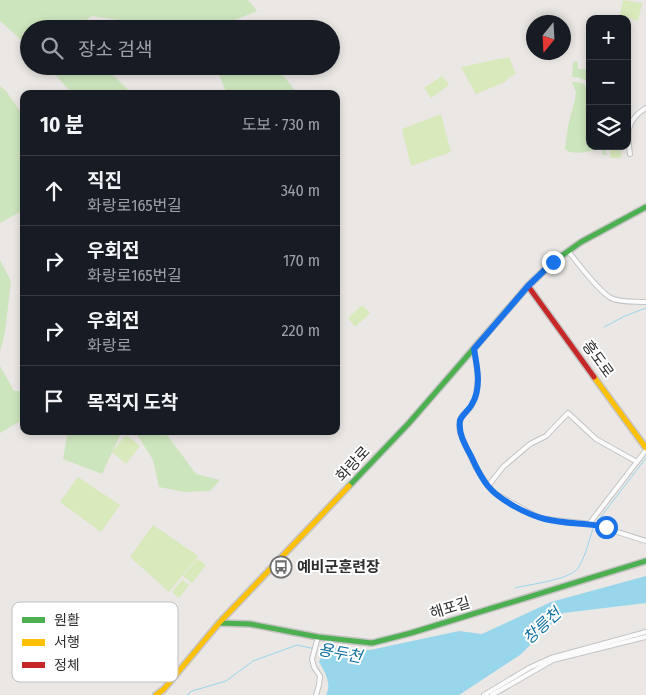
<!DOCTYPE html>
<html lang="ko">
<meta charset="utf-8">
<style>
:root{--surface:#171b24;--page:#242831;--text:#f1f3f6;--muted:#9ea1a6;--line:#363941}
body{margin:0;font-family:"Fira Sans Condensed","Noto Sans KR",sans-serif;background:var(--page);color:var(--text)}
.controls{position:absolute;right:15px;top:15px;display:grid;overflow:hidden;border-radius:10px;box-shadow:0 2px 8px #0003}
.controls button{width:45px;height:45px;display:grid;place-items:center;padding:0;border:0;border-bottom:1px solid var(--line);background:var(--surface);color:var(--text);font:25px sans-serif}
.compass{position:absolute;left:526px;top:15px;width:45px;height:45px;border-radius:50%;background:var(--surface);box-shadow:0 2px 8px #0003;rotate:198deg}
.stop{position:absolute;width:15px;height:15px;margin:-11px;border:4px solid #1a73e8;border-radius:50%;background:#fff}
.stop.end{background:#1a73e8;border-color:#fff;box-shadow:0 1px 5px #0008}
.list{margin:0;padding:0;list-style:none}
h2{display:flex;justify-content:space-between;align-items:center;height:65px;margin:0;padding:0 20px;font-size:21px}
h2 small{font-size:16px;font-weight:400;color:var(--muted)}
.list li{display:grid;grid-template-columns:32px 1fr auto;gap:15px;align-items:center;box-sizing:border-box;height:70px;padding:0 20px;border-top:1px solid var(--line)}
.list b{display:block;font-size:19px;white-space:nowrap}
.list p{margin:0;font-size:16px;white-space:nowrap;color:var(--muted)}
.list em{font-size:16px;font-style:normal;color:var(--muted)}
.icon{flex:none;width:28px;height:28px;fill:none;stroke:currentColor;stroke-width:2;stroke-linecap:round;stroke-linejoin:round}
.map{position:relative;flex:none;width:646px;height:695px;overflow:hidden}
.search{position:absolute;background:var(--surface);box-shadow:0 2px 8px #0003;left:20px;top:20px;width:320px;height:55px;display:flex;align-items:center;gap:12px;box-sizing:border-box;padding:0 18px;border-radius:28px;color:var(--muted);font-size:19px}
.panel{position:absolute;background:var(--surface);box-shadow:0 2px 8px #0003;left:20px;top:90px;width:320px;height:345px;border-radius:10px}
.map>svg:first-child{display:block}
.green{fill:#cde5bd}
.pitch{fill:#d8e9bb}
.water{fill:#98d6ec}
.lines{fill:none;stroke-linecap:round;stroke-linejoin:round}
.stream{stroke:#98d6ec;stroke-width:1}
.street-casing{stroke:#c4c3c4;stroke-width:6}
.fast-casing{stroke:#c4c3c4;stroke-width:8}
.slow-casing{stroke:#c4c3c4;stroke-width:8}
.jam-casing{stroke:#c4c3c4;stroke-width:8}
.street{stroke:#fcfbfb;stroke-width:4}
.fast{stroke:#4caf50;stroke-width:5}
.slow{stroke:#ffc107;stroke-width:5}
.jam{stroke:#c62828;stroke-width:5}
.route{stroke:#1a73e8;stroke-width:6}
.labels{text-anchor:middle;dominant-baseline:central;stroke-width:4;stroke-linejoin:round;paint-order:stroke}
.street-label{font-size:15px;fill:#2d2d2d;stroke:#fff}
.poi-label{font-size:15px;font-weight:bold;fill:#2d2d2d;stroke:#fff;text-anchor:start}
.water-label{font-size:16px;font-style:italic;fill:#0e6fa0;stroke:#fff}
.key{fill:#fff;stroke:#c0c0c0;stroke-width:1}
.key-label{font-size:14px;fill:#2d2d2d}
</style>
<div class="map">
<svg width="646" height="695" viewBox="0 0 646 695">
<rect width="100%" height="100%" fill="#eae7e4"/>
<g class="green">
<polygon points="0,0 248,0 257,11 212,29 133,29 125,21 92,16 73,29 29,29 29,47 0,21"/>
<polygon points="576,61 578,63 578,69 590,69 590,82 580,78 572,77 573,63"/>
<polygon points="47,66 104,66 132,94 73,94"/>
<polygon points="195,66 275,66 294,89 300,94 227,94 218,72"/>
<path d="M572 82C577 82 583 82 586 87 592 95 590 135 590 146H605V153L608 155H603L602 149C591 150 573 157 565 149L568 126 575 99 576 92Z"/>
<polygon points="0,86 6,91 24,117 24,210 0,223"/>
<polygon points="0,260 11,281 5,332 0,352"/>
<polygon points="0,366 14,391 24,391 24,419 0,433"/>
<polygon points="68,431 122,431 102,474 63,459"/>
<polygon points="131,431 164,431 196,474 220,480 210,491 184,492 159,487 153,460 136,433"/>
</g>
<g class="pitch">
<polygon points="623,0 642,3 638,21 620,15"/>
<polygon points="509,57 516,74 508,78 505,82 476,94 461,67"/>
<polygon points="442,76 449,85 431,98 424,88"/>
<polygon points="441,114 451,152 411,166 402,129"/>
<polygon points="611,146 621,146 621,158 610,158"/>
<polygon points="362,305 370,313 355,327 348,318"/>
<polygon points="126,435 140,446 126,464 112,452"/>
<polygon points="78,477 120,505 101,532 60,502"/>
<polygon points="153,525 198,556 169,592 130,557"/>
<polygon points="197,559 206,565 192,583 183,576"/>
<polygon points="182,580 189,585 179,598 172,592"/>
</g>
<path class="water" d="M646 576V603L563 613 520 655 459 695H326C332 684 325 672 319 662L325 647 370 650 459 631 482 634 551 602Z"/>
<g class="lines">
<g class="stream">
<polyline points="604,327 625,316 646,308"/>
<polyline points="596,523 646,458"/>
<path d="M515 588C530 584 570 580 578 568 586 556 589 539 594 526"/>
<polyline points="187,695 192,691 226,681 253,661 297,645 324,651"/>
</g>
<g class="street-casing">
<g id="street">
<path d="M630 154C627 133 626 120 646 108"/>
<path d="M568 251C577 262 599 292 611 298 621 303 635 301 646 302"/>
<polyline points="474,349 478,376 476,396 471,407 462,416 459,426 460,433 476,468 488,486 496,494 534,515 545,519 592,524 646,541"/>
<polyline points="488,486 503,467 530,444 546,436 568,413 596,439 637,462"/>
<polyline points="589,524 646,450"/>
<polyline points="316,695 319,685 320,676 314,667 312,659 318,637"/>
<polyline points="484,695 529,668 551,658 646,632"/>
<polyline points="492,695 553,660 646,637"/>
</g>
</g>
<g class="fast-casing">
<g id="fast">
<polyline points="349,486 409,423 528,286 553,262 581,242 646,207"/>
<polyline points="219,623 250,624 318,637 372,643 411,633 646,561"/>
</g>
</g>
<g class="slow-casing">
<g id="slow">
<polyline points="594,377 646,448"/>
<polyline points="156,695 164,689 219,623 349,486"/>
</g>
</g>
<g class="jam-casing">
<polyline id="jam" points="528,286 594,377"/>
</g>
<use href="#street" class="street"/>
<use href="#fast" class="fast"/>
<use href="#slow" class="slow"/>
<use href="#jam" class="jam"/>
</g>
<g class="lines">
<path class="route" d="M553 262 528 286 474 349C477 367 482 387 472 404 469 410 463 414 460 420 458 433 465 445 471 456 476 467 481 478 488 486 499 500 528 515 545 519 565 524 586 523 606 527"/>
</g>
<defs>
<g id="bus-ring" transform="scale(1.125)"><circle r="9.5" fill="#fff" stroke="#6f6e6d" stroke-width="1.5"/><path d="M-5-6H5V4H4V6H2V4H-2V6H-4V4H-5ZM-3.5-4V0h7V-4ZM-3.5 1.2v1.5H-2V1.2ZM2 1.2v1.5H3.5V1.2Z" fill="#6f6e6d"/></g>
</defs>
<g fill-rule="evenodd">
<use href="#bus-ring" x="281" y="567"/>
</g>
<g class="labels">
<g class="street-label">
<text transform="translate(598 359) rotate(54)">흥도로</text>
<text transform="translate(353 464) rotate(-47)">화랑로</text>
<text transform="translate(450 608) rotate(-17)">해포길</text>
</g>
<g class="poi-label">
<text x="297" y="567">예비군훈련장</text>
</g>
<g class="water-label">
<text transform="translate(542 626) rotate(-43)">창릉천</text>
<text transform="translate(340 653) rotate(11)">용두천</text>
</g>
</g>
<rect x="12" y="602" width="166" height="80" rx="8" class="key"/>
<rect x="22" y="617" width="23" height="6" fill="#4caf50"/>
<rect x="22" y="639" width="23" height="7" fill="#ffc107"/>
<rect x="22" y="662" width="23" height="6" fill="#c62828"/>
<g class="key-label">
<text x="54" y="625">원활</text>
<text x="54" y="647">서행</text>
<text x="54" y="670">정체</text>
</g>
</svg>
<div class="controls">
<button>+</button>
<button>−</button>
<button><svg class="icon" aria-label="layers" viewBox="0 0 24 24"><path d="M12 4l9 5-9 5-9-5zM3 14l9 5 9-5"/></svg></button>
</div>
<svg class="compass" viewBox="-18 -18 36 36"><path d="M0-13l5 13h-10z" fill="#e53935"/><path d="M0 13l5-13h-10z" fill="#9ea1a6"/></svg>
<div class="stop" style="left:606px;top:527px"></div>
<div class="stop end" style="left:553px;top:262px"></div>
<div class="search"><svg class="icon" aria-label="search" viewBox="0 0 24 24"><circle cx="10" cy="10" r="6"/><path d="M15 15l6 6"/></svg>장소 검색</div>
<section class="panel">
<h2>10 분<small>도보 · 730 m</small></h2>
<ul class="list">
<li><svg class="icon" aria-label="ahead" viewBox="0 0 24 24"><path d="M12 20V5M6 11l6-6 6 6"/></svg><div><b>직진</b><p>화랑로165번길</p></div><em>340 m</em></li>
<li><svg class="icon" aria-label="right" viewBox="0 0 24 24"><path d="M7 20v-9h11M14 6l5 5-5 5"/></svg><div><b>우회전</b><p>화랑로165번길</p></div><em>170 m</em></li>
<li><svg class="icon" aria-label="right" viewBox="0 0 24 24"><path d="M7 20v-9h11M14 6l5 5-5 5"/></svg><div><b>우회전</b><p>화랑로</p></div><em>220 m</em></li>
<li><svg class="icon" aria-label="arrive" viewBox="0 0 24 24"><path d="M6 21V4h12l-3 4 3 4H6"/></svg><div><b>목적지 도착</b></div></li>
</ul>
</section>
</div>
